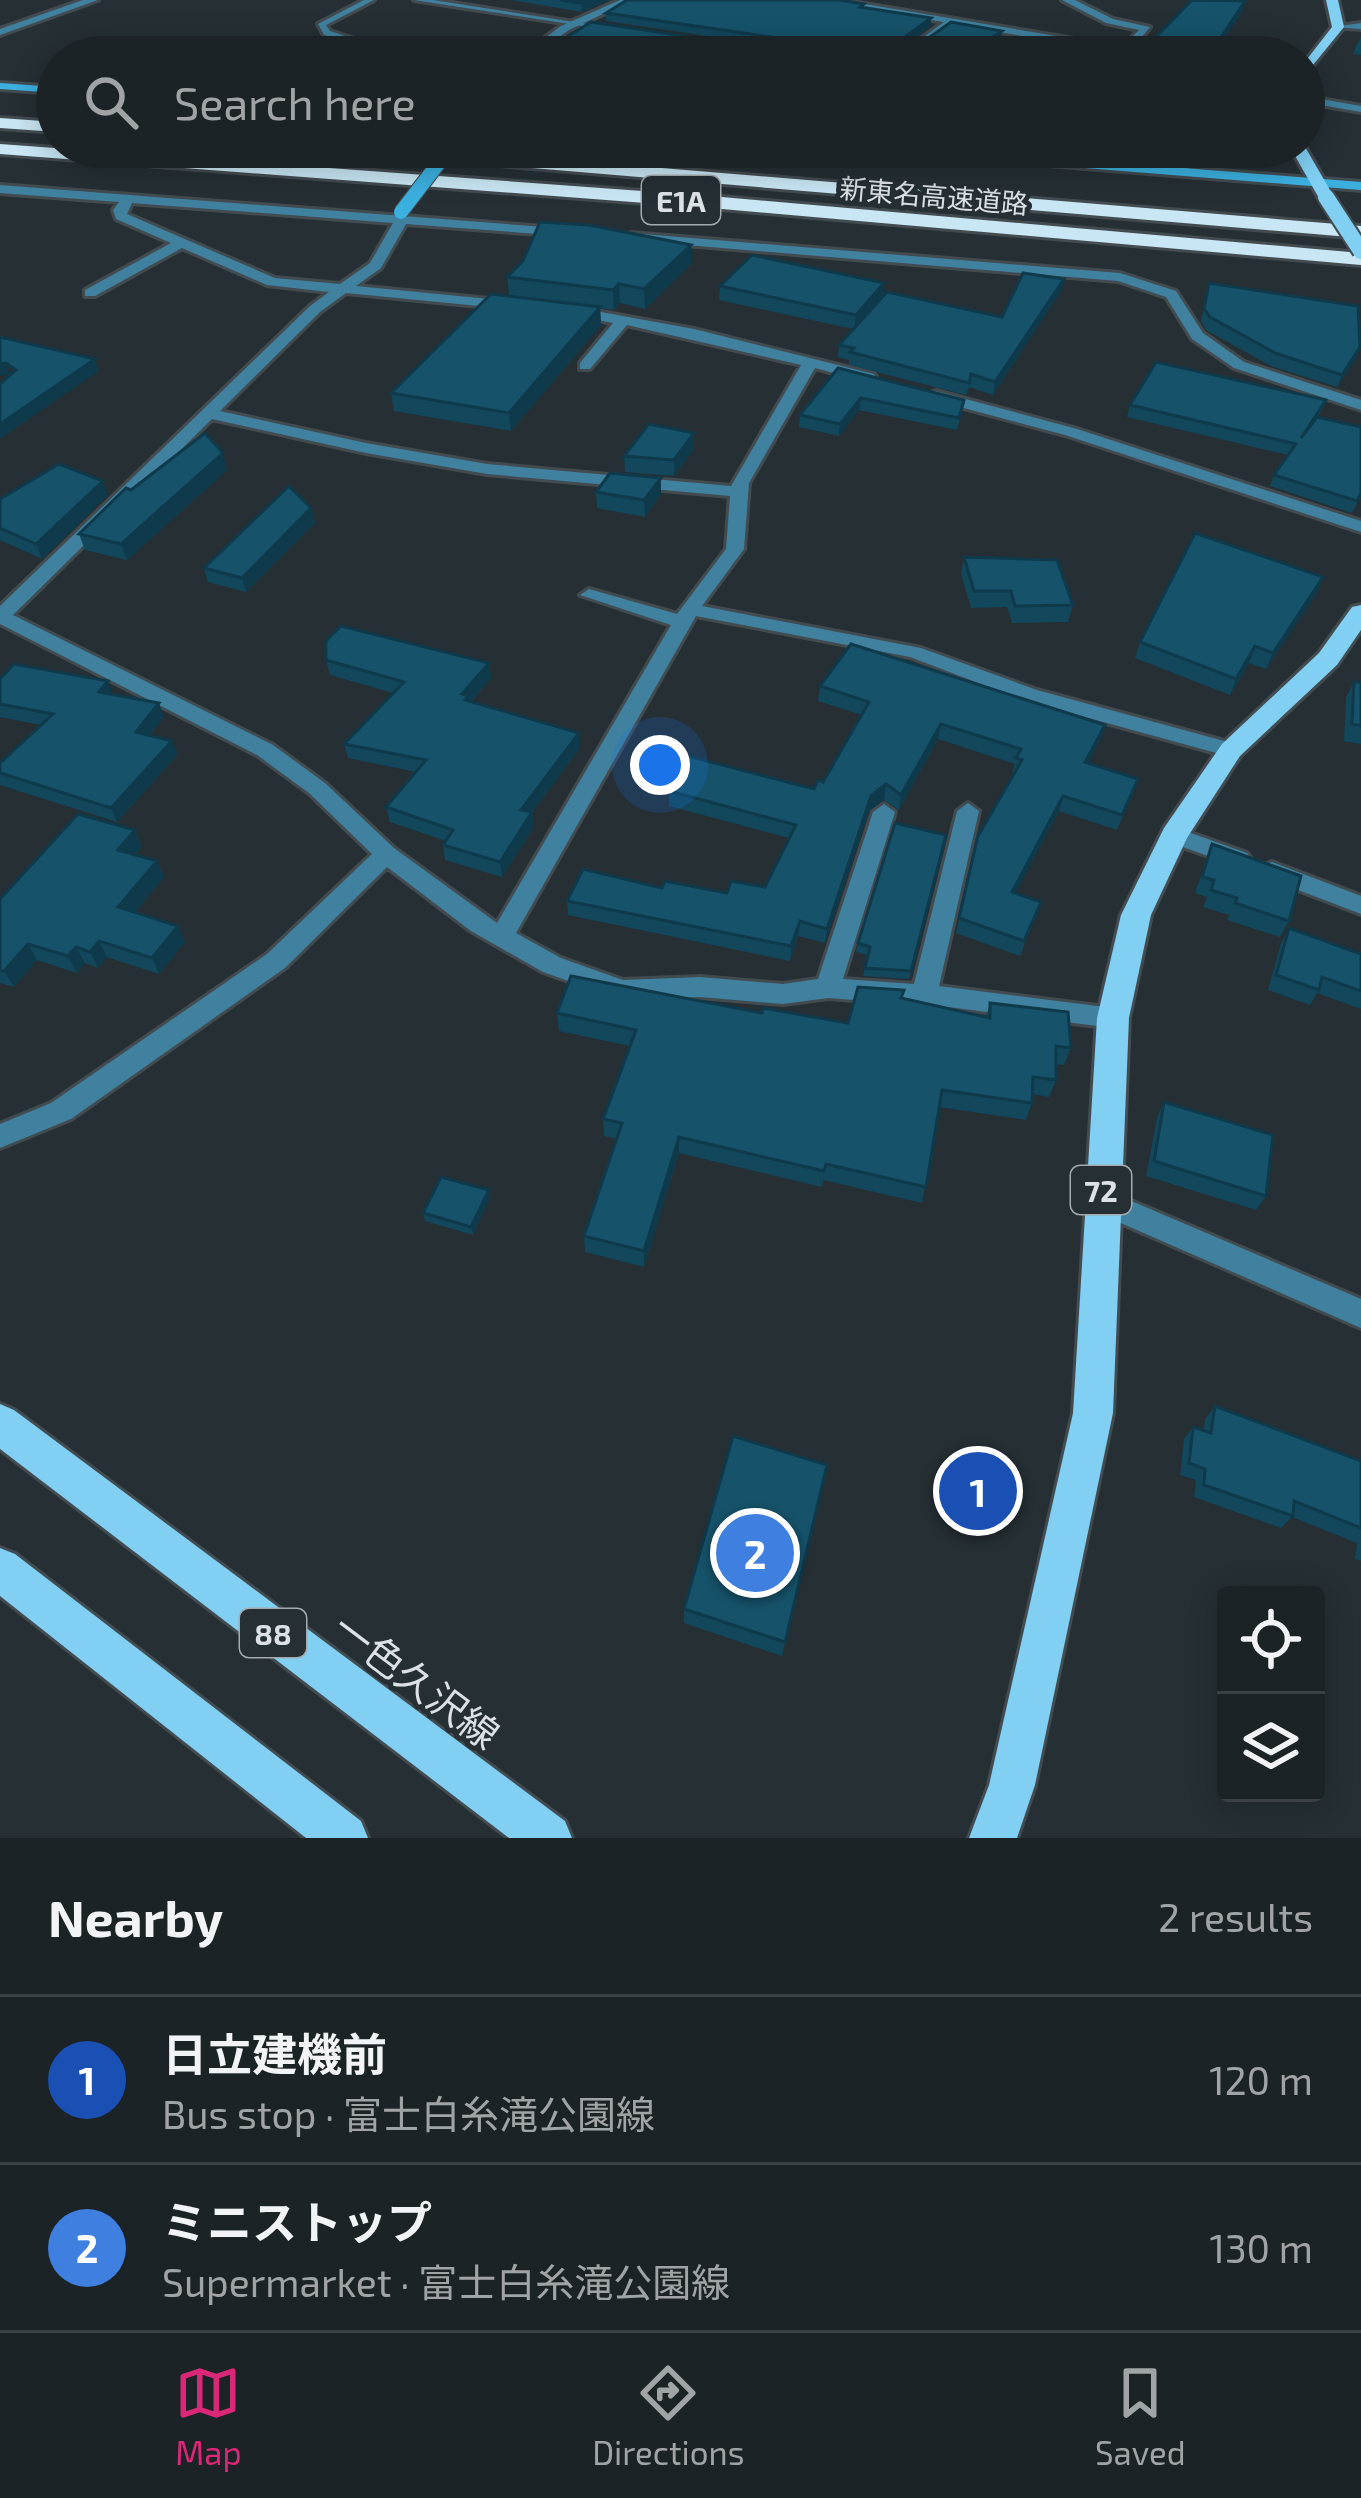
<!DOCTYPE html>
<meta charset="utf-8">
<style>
:root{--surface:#1c2327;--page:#292f33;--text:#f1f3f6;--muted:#a0a4a7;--line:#3a4044;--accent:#db2777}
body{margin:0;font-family:"Exo 2","Noto Sans JP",sans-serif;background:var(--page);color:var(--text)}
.controls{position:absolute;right:36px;bottom:36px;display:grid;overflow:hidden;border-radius:12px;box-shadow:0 6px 30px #0003}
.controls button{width:108px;height:108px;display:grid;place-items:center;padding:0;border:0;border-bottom:3px solid var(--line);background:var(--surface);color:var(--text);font:60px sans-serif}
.you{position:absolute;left:660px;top:765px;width:42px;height:42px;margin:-30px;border:9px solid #fff;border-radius:50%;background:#1a73e8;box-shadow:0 0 0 18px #1a73e833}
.badge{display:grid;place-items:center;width:78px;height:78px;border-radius:50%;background:var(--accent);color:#fff;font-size:39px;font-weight:700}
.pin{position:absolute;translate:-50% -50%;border:6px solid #fff;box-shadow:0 3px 12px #0006}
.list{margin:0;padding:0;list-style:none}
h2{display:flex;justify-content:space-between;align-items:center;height:156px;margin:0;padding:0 48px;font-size:51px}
h2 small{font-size:39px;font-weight:400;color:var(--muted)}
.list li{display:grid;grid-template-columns:78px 1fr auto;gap:36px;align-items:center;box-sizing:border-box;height:168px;padding:0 48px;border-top:3px solid var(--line)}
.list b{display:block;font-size:45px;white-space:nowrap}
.list p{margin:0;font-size:39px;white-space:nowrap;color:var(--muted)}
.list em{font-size:39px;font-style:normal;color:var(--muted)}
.icon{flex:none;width:66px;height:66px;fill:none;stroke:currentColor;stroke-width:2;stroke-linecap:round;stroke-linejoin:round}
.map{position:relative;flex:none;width:1361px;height:1838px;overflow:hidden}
.search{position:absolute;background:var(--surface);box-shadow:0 6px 30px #0003;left:36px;right:36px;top:36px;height:132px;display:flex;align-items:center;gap:30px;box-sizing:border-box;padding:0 42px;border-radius:66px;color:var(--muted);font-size:45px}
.sheet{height:492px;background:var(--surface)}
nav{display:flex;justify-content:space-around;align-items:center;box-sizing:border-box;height:168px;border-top:3px solid var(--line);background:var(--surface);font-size:33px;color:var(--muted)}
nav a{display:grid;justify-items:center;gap:6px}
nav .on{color:var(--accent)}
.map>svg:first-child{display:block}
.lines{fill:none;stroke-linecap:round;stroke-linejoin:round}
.lane-casing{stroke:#424b50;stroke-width:6}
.street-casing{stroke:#424b50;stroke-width:6}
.secondary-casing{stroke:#424b50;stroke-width:6}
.primary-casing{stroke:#424b50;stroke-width:6}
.highway-casing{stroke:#424b50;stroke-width:6}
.lane{fill:#3f819f;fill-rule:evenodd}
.street{fill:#3f819f;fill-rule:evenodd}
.secondary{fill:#3bb0df;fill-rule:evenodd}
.primary{fill:#81cff3;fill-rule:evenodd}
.highway{fill:#c9e6f4;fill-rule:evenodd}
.secondary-bridge-far1-casing{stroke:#424b50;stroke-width:14;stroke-linecap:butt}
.secondary-bridge-casing{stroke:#424b50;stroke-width:16;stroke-linecap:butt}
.primary-bridge-casing{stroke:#424b50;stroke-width:20;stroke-linecap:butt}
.secondary-bridge-far1{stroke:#3bb0df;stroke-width:10}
.secondary-bridge{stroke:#3bb0df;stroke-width:14}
.primary-bridge{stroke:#81cff3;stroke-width:16}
.wall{fill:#13475c}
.shaded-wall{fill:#0f3a4b}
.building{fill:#16536b;stroke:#0f3a4b;stroke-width:3}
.labels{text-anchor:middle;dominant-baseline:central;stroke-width:10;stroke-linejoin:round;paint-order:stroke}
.far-street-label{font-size:27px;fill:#dbe1e5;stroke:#252f34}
.shield{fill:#252f34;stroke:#a4acb0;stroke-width:3}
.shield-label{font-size:30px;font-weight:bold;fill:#dbe1e5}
.near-street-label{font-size:39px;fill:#dbe1e5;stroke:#252f34}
</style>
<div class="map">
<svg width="1361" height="1838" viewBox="0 0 1361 1838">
<rect width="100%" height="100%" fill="#252f34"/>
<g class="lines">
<g class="lane-casing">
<g id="lane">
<polygon points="364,0 374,0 326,25 330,31 373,45 351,57 341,57 362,45 324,35 318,24"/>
<polygon points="414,0 433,0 613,28 609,30"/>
<polygon points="948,19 955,21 905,57 896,57"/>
</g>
</g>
<g class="street-casing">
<g id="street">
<polygon points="83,0 98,0 0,35 0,29"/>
<polygon points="620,0 633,0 569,30 531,57 519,57 561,26"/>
<polygon points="818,0 841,0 1122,47 1139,30 1106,23 1062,0 1075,0 1113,19 1150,27 1132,49 1167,57 1124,54"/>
<polygon points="1361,23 1361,29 1333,27"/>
<polygon points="1304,96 1361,106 1361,112 1304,102"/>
<polygon points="1199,147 1212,147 1186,171 1178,171 1178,165"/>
<path d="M0 185 571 229V235L566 236 406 224 381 268 356 286 510 301 517 305 510 309 346 293 320 312 220 411 366 443 487 464 731 486 801 365 627 325 590 369H580V363L613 323 563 313 561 310 568 306 694 329 874 374 876 377 868 382 815 368 749 483 744 549 702 606 921 648 1037 690 1239 745 1242 750 1239 755 1231 757 1023 700 910 657 696 616 516 933 561 958 623 980 700 977 783 984 818 979 873 812 884 804 895 812 843 979 914 984 957 811 968 803 979 811 939 986 1113 1008 1122 1011 1126 1018 1122 1025 1113 1028 948 1007 828 998 783 1004 700 997 622 1000 543 972 471 931 387 867 285 968 71 1119 0 1148V1124L51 1103 267 954 372 854 309 793 257 755 0 624V606L310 306 329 292 267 285 182 248 95 296H85V290L171 243 116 219 113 210 119 202 0 193ZM132 203 393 223 370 263 340 284 275 278 127 214ZM212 419 366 453 487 474 730 496 726 549 677 614 589 589 580 595 671 625 497 923 394 848 325 783 273 745 13 615Z"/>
<polygon points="631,233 1120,273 1176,291 1203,333 1244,362 1361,400 1361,410 1234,368 1192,339 1166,297 1118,281 626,240 624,237"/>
<polygon points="936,391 1077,429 1361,521 1361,532 1065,435 930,399 930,393"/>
<polygon points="1174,827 1247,853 1251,859 1239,867 1166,841 1163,835 1166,829"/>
<polygon points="1272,862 1361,896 1361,914 1264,877 1260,871 1264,865"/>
<polygon points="1101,1188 1361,1299 1361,1328 1091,1210 1087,1201 1091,1192"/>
</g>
</g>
<g class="secondary-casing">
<g id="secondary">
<polygon points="0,83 57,87 57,93 0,89"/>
<polygon points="865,147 917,147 1361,182 1361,190 871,151"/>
</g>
</g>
<g class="primary-casing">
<g id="primary">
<polygon points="1326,0 1338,0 1344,27 1304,76 1304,63 1332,27"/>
<polygon points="1304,145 1334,197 1332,200 1320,200 1290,147"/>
<polygon points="1361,605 1361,630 1337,665 1240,756 1187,838 1151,915 1129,1018 1113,1413 1035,1785 1017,1838 969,1838 989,1785 1073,1413 1097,1018 1121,915 1164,828 1222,744 1319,653 1352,607"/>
<polygon points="0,1404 14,1410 565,1821 572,1838 509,1838 0,1449"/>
<polygon points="0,1548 15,1554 361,1821 368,1838 306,1838 0,1596"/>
</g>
</g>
<g class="highway-casing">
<g id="highway">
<polygon points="0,118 57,122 57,132 0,128"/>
<polygon points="0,144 711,196 1361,253 1361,265 711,208 0,154"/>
<polygon points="334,147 409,147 1361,226 1361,238 343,152"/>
</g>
</g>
<use href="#lane" class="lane"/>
<use href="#street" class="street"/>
<use href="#secondary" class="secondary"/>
<use href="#primary" class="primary"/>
<use href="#highway" class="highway"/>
<g class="secondary-bridge-far1-casing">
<polyline id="secondary-bridge-far1" points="439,163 451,147"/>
</g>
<g class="secondary-bridge-casing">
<polyline id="secondary-bridge" points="401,212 441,160"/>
</g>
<g class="primary-bridge-casing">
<polyline id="primary-bridge" points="1326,197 1361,251"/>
</g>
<use href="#secondary-bridge-far1" class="secondary-bridge-far1"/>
<use href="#secondary-bridge" class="secondary-bridge"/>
<use href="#primary-bridge" class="primary-bridge"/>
</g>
<g class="wall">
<polygon points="511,0 609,0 582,12"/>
<polygon points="864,7 931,18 930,27 897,53 1001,40 975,57 535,57 797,53 807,51 606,21 606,13"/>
<polygon points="1243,10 1212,57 1151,49 1153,40"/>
<polygon points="1361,38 1361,55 1353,54 1357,44"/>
<polygon points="691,264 645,309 620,303 614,310 600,308 601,325 511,431 394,411 391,393 509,296 507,277"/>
<polygon points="884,283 883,297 1002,317 1061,291 993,395 969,387 966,395 849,365 849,360 838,357 839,345 853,329 719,300 720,286"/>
<polygon points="1209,283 1360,347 1355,360 1337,387 1271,366 1206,330 1201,321"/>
<polygon points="838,368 962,412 957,430 859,410 839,436 799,427 800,415"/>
<polygon points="1326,400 1318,417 1361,427 1361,496 1352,513 1270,486 1274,475 1288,455 1127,417 1130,405"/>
<polygon points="694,433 694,449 674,476 625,472 624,456"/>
<polygon points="227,470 127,560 85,550 79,534 131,490"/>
<polygon points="661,478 661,494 645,517 597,508 596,492"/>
<polygon points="108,495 42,559 0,540 0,499"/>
<polygon points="311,508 315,523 246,592 208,582 204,568"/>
<polygon points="964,557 1073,605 1068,622 1012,623 1007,607 971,608 961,574"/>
<polygon points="1317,593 1266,669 1249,663 1230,695 1135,658 1140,642"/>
<polygon points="326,660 489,663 491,678 471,702 580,748 532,812 534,827 502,877 445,860 443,845 446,841 390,822 386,807 416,772 348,758 344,744 393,693 330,675"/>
<polygon points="0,679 113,695 164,717 150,735 178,754 117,822 0,785 0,763 41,725 0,717"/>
<polygon points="1354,681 1361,683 1361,744 1344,741 1346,698"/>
<polygon points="820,686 1100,740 1088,763 1132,794 1117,830 1059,811 1015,893 1041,902 1020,956 956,933 978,836 1014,774 1012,773 1015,764 938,739 899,810 884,800 869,811 825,943 798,936 790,961 568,915 567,901 662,888 727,893 765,887 789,838 669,806 669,791 814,789 823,782 862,715 818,701"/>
<polygon points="135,830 142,846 135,855 157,861 164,877 135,912 178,926 185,942 159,974 107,957 98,968 85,963 77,973 37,960 14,987 0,983 0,899"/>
<polygon points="946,835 909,979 863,976 868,955 856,952 858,943"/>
<polygon points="1212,844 1289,921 1280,937 1227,920 1229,915 1203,907 1207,897 1195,893"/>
<polygon points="1289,928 1361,954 1361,1009 1317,993 1310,1005 1268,990 1281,943"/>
<polygon points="902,998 986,1017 990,1003 1071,1048 1064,1065 1056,1064 1056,1080 1049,1097 1032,1094 1032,1103 1026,1120 939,1107 922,1203 823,1180 822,1187 679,1153 644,1267 585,1252 584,1236 617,1139 604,1136 603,1119 630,1046 559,1031 557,1013 762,1013 848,1023"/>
<polygon points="1164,1102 1266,1196 1256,1210 1146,1176 1157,1118"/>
<polygon points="489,1190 490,1198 473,1235 425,1221 423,1213"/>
<polygon points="1215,1406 1361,1461 1361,1561 1355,1559 1357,1543 1292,1517 1281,1528 1194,1497 1196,1480 1180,1475 1184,1439 1193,1427 1204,1430 1205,1419"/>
<polygon points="827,1465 782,1656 684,1623 684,1609"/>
</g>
<g class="shaded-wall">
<polygon points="589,0 609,0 582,12 581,3"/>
<polygon points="1245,1 1243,10 1212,57 1208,57"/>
<polygon points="931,18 930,27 893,53 894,45"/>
<polygon points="1002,31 1001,40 975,57 963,57"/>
<polygon points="691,245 691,264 645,309 644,289"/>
<polygon points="1064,279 1061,291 993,395 995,382"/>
<polygon points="884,283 883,297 854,329 856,315"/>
<polygon points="619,284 620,303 614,310 613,290"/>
<polygon points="600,307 601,325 511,431 509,413"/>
<polygon points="1360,347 1355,360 1337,387 1342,375"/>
<polygon points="95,359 99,371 0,439 0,424"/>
<polygon points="6,363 10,374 0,376 0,364"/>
<polygon points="861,398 859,410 839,436 840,424"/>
<polygon points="694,433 694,449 674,476 674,460"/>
<polygon points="223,453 227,470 127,560 121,544"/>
<polygon points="661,478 661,494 645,517 644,500"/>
<polygon points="103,481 108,495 42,559 36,544"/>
<polygon points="311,508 315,523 246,592 242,578"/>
<polygon points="1323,577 1317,593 1266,669 1273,653"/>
<polygon points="1255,646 1249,663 1230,695 1236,679"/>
<polygon points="489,663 491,678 470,702 471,711 462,694"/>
<polygon points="108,681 113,695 99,692"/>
<polygon points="159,703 164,717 141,746 136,732"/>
<polygon points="941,724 938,739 899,810 901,795"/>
<polygon points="1105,725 1100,740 1081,777 1085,762"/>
<polygon points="579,733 580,748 532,812 534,827 502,877 500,862 521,810"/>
<polygon points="172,741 178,754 117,822 111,808"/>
<polygon points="886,784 884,800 869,811 825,943 827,929 871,796"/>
<polygon points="1063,796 1059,811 1008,907 1012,892"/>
<polygon points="135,830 142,846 125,866 118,850"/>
<polygon points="157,861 164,877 126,923 118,907"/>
<polygon points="800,921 798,936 790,961 791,946"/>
<polygon points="178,926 185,942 159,974 152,958"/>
<polygon points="99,941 107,957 98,968 90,952"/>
<polygon points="28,944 37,960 14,987 4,971"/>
<polygon points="76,947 85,963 77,973 68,956"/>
<polygon points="679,1137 679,1153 644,1267 644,1251"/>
<polygon points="489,1190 490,1198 473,1235 471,1227"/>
</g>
<g class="building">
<polygon points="560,0 589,0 581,3"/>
<polygon points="627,0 840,0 864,4 860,7 931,18 894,45 897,53 909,52 951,22 1002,31 963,57 535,57 591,22 797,53 823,48 819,44 606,13"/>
<polygon points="1192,0 1245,1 1208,57 1136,57 1142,51 1174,49 1153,40"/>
<polygon points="540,222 589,225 691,245 644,289 619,284 613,290 507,277 523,261"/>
<polygon points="752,255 884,283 856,315 720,286"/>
<polygon points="1023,273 1064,279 995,382 971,374 969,383 850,352 854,348 839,345 887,292 1002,317"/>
<polygon points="1209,283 1358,306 1360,347 1342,375 1275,353 1210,317 1204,309"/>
<polygon points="491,294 600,307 509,413 391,393"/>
<polygon points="0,337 95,359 0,424 0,384 16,370 6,363 0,364"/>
<polygon points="1156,362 1326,400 1301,438 1317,417 1361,427 1361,493 1357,501 1274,475 1296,444 1130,405"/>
<polygon points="838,368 964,400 959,418 861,398 840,424 800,415"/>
<polygon points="649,424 694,433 674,460 624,456"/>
<polygon points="205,433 223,453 121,544 79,534 126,488 131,490"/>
<polygon points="59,464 103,481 36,544 0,528 0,499"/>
<polygon points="610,473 661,478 644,500 596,492"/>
<polygon points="289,486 311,508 242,578 204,568"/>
<polygon points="1195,533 1323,577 1273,653 1255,646 1236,679 1140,642"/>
<polygon points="964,557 1057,560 1073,605 1015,606 1011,591 974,591"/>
<polygon points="341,626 489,663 462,694 469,696 465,700 579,733 521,810 532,812 500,862 443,845 453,830 386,807 426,760 344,744 404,682 326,660 326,641"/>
<polygon points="851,644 1105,725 1085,762 1138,779 1122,815 1063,796 1012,892 1041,902 1024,941 959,918 978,836 1022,760 1016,758 1021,749 941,724 901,795 886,784 871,796 827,929 800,921 791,946 567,901 583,869 662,888 665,881 727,893 731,881 765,887 796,825 669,791 688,756 814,789 818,780 823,782 869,702 820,686"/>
<polygon points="14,664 108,681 99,692 159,703 136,732 172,741 111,808 0,773 0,763 53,714 0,704 0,679"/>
<polygon points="1354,681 1361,683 1361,726 1352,724"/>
<polygon points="78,814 135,830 118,850 157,861 118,907 178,926 152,958 99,941 90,952 76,947 68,956 28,944 4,971 0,970 0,899"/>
<polygon points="895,823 946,835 911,971 865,968 870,947 858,943"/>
<polygon points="1212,844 1301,876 1289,921 1235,903 1237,898 1211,890 1214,880 1202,877"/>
<polygon points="1289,928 1361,954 1361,991 1322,977 1319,990 1276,975"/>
<polygon points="571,976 762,1013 763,1008 848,1023 858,987 904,990 901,998 990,1018 990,1003 1068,1012 1071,1048 1056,1046 1056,1080 1033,1077 1032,1103 942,1090 926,1187 826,1164 824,1171 679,1137 644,1251 584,1236 622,1123 603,1119 636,1030 557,1013"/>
<polygon points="1164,1102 1273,1135 1266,1196 1154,1161"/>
<polygon points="441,1177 489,1190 471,1227 423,1213"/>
<polygon points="1215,1406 1361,1461 1361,1528 1294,1501 1293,1516 1204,1485 1205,1469 1189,1463 1193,1427 1211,1433"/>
<polygon points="733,1436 827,1465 785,1642 684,1609"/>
</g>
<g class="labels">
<g class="far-street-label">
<text transform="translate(934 195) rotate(5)">新東名高速道路</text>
</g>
<g class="shield">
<rect x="642" y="176" width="78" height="48" rx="9"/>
<rect x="1071" y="1166" width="60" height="48" rx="9"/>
<rect x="240" y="1609" width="66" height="48" rx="9"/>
</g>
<g class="shield-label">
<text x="681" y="200">E1A</text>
<text x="1101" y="1190">72</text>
<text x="273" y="1633">88</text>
</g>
<g class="near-street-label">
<text transform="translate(417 1680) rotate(37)">一色久沢線</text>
</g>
</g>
</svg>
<div class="controls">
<button><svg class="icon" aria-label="locate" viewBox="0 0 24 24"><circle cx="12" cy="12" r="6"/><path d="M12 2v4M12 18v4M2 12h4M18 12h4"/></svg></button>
<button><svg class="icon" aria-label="layers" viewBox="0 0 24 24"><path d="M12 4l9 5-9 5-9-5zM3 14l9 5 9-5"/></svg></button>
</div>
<div class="you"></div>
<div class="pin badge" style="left:978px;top:1491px;background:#1a4fb4">1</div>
<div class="pin badge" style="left:755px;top:1553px;background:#3f7fe0">2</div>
<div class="search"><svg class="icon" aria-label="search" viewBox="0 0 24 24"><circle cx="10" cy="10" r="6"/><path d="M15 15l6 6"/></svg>Search here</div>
</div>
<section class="sheet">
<h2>Nearby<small>2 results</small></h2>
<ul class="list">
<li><span class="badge" style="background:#1a4fb4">1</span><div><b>日立建機前</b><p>Bus stop · 富士白糸滝公園線</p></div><em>120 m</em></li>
<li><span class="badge" style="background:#3f7fe0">2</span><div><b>ミニストップ</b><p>Supermarket · 富士白糸滝公園線</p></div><em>130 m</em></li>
</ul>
</section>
<nav>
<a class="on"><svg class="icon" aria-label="map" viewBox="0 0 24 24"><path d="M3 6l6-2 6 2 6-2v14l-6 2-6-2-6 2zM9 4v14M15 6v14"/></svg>Map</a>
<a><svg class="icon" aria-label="directions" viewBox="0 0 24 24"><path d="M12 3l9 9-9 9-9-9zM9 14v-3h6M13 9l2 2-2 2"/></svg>Directions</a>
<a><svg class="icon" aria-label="saved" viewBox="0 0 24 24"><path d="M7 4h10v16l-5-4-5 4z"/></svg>Saved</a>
</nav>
